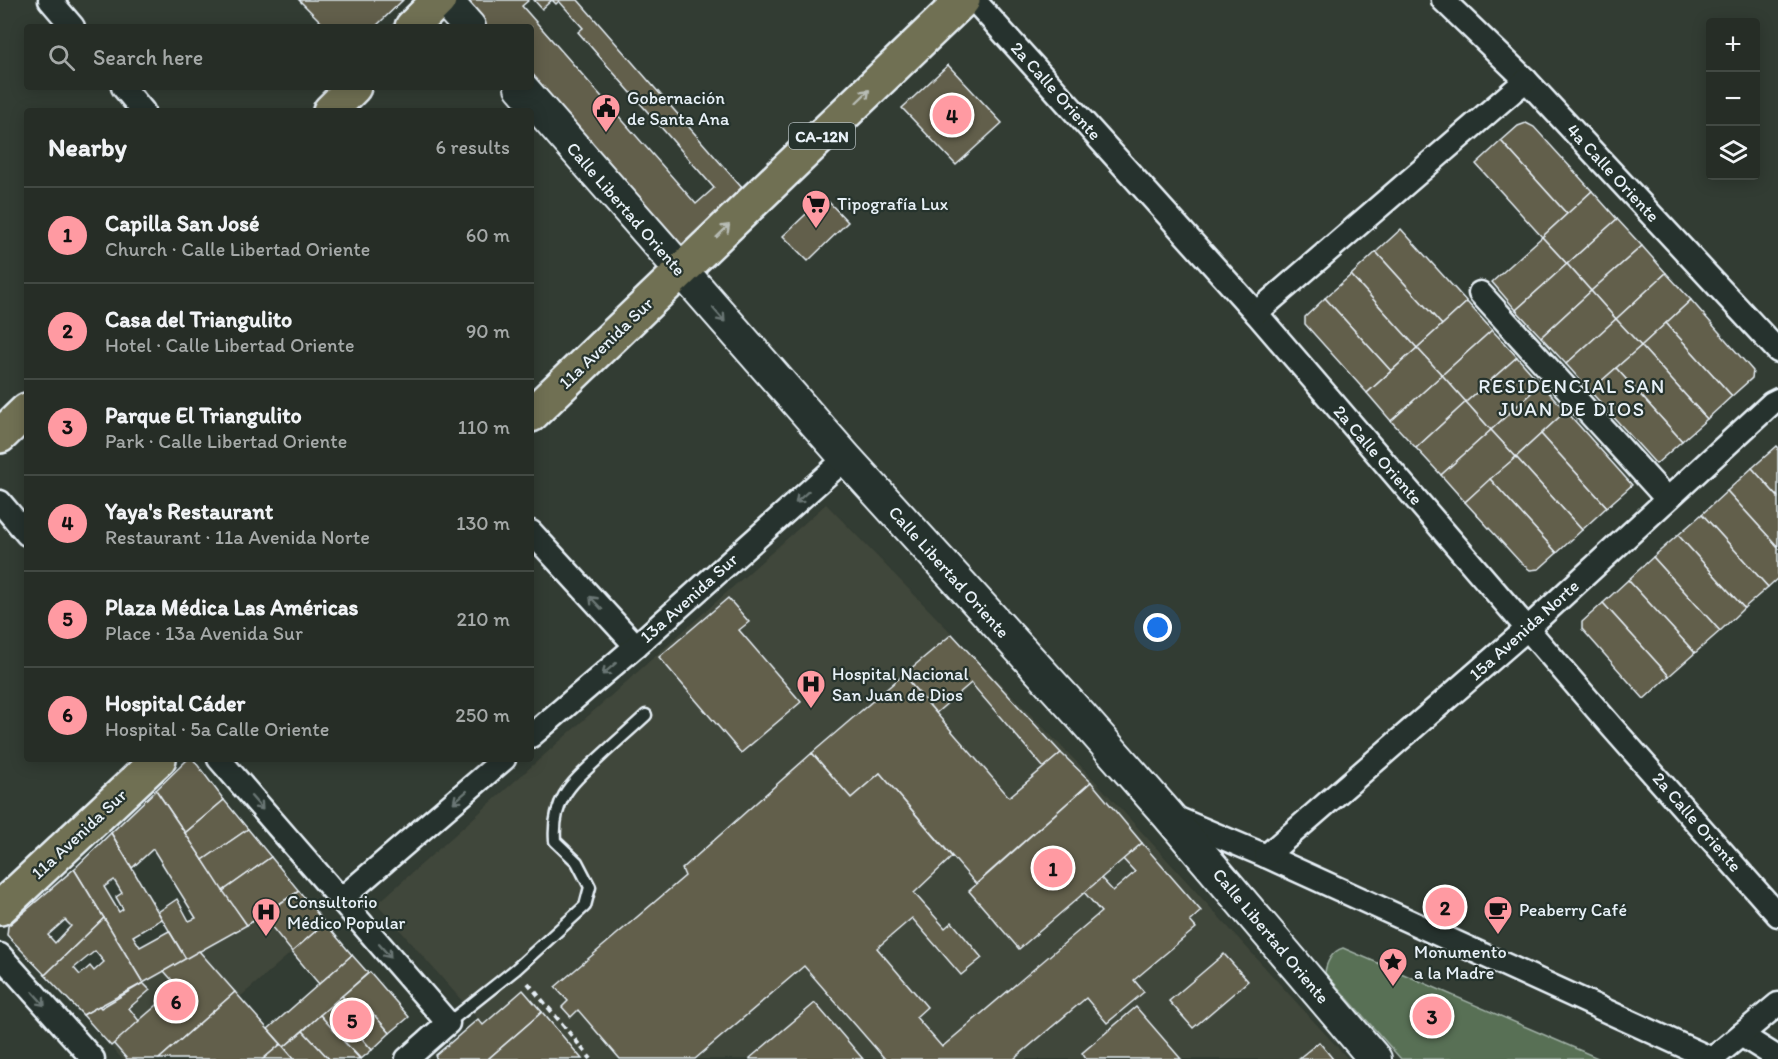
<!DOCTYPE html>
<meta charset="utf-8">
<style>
:root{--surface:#262d26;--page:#323932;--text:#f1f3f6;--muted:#a4a8a7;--line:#424943;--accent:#ff9aa2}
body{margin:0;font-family:Itim,sans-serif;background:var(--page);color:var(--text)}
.controls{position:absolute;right:18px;top:18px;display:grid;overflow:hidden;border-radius:6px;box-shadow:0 3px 15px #0003}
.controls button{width:54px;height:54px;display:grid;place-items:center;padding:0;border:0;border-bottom:2px solid var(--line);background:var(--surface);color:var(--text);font:30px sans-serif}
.you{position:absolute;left:1158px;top:628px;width:21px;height:21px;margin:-15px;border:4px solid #fff;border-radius:50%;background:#1a73e8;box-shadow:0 0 0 9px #1a73e833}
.badge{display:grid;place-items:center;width:39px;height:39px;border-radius:50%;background:var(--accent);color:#111;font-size:20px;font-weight:700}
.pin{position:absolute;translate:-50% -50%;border:3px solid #fff;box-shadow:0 2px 6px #0006}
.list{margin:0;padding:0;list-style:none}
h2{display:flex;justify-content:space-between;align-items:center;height:78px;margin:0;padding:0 24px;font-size:26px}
h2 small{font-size:20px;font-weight:400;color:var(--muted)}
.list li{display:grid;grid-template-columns:39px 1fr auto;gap:18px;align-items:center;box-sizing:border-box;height:96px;padding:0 24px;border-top:2px solid var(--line)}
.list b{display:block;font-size:22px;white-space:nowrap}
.list p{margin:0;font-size:20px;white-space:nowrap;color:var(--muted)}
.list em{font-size:20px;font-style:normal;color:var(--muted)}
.icon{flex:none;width:33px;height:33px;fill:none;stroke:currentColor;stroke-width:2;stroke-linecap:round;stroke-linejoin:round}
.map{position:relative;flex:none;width:1778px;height:1059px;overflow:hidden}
.search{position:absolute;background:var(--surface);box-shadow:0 3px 15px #0003;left:24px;top:24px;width:510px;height:66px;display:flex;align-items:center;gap:15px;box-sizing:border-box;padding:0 21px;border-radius:6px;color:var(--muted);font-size:22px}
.panel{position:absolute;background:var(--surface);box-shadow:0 3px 15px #0003;left:24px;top:108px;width:510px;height:654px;border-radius:6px}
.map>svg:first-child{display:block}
.built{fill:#40463a}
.green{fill:#587055;stroke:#a0b0a6;stroke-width:1.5}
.building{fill:#625e4b;stroke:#e8f1f8;stroke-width:1.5;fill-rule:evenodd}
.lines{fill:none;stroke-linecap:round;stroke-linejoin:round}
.lane-casing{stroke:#e8f1f8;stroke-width:15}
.street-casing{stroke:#e8f1f8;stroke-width:27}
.secondary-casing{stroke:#e8f1f8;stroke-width:36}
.primary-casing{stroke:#e8f1f8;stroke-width:38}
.path{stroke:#e8f1f8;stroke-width:4;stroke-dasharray:6 4.5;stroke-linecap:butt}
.lane{stroke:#26332d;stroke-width:10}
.street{stroke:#26332d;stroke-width:22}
.secondary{stroke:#26332d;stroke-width:32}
.primary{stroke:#706f52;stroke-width:33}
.oneway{stroke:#b8bdb6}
.oneway2{stroke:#6a7674}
.labels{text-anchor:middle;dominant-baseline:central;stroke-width:4.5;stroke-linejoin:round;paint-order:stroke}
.shield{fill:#26332d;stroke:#aeb8bb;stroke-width:1.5}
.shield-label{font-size:16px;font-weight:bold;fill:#e8f1f8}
.street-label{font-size:18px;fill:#e8f1f8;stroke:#26332d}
.poi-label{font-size:18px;fill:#e8f1f8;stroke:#26332d;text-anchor:start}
.neighbourhood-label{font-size:20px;letter-spacing:1.5px;fill:#e8f1f8;stroke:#26332d}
</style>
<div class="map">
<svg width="1778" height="1059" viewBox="0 0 1778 1059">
<rect width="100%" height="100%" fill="#323c33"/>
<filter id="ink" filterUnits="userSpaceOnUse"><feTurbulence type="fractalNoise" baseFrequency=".0167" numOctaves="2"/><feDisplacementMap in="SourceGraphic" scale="12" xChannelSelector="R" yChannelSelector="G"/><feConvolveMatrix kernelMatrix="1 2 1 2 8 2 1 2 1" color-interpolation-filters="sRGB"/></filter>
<g filter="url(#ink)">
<g class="built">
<polygon points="826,504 1098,784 1348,1059 437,1059 435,1056 478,1019 377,904"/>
<polygon points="299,891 325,923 240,997 268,1029 352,955 368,973 284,1047 294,1059 122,1059 83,1015 199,951 262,915"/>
</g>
<path class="green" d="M1343 948 1600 1059H1401L1325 973C1326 963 1332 951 1343 948Z"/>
<g class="building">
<polygon points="299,0 403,0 375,27 326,27"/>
<polygon points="463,0 529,0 522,6 696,204 714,188 578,32 583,28 559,1 556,4 552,0 542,9 534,0 578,0 743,189 679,249 531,79 531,27 486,27"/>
<polygon points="948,65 1002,123 956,165 902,108"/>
<polygon points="1526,123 1534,127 1592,191 1567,214 1501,141 1518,126"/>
<polygon points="1501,141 1567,214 1542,237 1476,164"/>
<polygon points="1592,191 1617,219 1567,264 1542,237"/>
<polygon points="824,197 848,222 808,261 783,236"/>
<polygon points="1617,219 1642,246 1591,291 1567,264"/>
<polygon points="1401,229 1467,302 1442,325 1376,252"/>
<polygon points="1542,237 1567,264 1516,310 1492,282"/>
<polygon points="1642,246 1666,273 1616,319 1591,291"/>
<polygon points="1376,252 1442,325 1417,348 1351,275"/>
<polygon points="1567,264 1591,291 1541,337 1516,310"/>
<polygon points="1666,273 1691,300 1641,346 1616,319"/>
<polygon points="1351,275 1417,348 1391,371 1325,298"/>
<polygon points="1591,291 1616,319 1566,364 1541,337"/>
<polygon points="1325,298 1391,371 1367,393 1305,324 1305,317"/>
<polygon points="1691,300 1753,371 1752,378 1732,396 1666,323"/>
<polygon points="1467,302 1492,330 1442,375 1417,348"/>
<polygon points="1616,319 1641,346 1590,391 1566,364"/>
<polygon points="1666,323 1732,396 1707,419 1641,346"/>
<polygon points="1492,330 1517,357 1466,402 1442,375"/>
<polygon points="1641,346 1707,419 1682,441 1616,368"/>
<polygon points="1417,348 1442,375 1391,421 1367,393"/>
<polygon points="1517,357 1541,384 1491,430 1466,402"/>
<polygon points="1616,368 1682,441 1656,464 1590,391"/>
<polygon points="1442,375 1466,402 1416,448 1391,421"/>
<polygon points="1541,384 1566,411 1516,457 1491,430"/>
<polygon points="1466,402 1491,430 1441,475 1416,448"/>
<polygon points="1566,411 1632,485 1607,507 1541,434"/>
<polygon points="1491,430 1516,457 1465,502 1441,475"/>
<polygon points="1541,434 1607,507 1582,530 1516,457"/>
<polygon points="1777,446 1778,447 1778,497 1752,468"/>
<polygon points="1516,457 1582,530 1557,553 1490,479"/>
<polygon points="1752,468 1778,497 1778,547 1727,491"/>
<polygon points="1490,479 1557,553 1539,569 1530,570 1521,563 1465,502"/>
<polygon points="1727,491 1778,547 1778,578 1768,587 1702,514"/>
<polygon points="1702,514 1768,587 1744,608 1678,535"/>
<polygon points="1678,535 1744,608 1720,631 1653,557"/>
<polygon points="1653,557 1720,631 1695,653 1628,580"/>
<polygon points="1628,580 1695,653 1669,676 1603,603"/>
<polygon points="728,598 749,622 739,630 801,702 741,753 659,657"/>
<polygon points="1603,603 1669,676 1644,699 1582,629 1582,622"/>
<polygon points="952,634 1061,753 1044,768 971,683 936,713 903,675"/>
<polygon points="903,675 1009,797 1061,753 1091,782 976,884 880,773 851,798 812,753"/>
<polygon points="812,753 851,798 880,773 952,857 914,893 945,928 952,922 982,958 961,975 912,918 877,948 927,1007 916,1017 942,1047 1101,912 1084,892 1101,878 1113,891 1135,872 1123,859 1142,843 1201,911 1190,921 1196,928 1134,980 1144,992 1107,1023 1086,998 1014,1059 885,1059 804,966 695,1059 620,1059 578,1010 571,1017 562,1007 568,1001 555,987 685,876 682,869"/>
<polygon points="188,759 193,759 224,800 185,833 156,790"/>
<polygon points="1091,782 1142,843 1019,949 969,891"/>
<polygon points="156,790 247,925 186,959 158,912 177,899 189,921 196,918 153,849 132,868 111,833"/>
<polygon points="224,800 248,829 203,860 185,833"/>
<polygon points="248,829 271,857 223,891 203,860"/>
<path d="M111 833 162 919 133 936 140 947 169 931 186 959 143 983 74 869ZM114 880 122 893 116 897 123 909 119 912 104 887Z"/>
<polygon points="271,857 299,891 247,925 223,891"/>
<path d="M74 869 104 918 45 975 7 935 8 926ZM65 920 71 926 55 943 48 935Z"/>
<polygon points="299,891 325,923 292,952 262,915"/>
<path d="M104 918 143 983 83 1015 45 975ZM95 951 104 962 94 971 90 966 80 975 74 968Z"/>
<polygon points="325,923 352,955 319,984 292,952"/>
<polygon points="199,951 235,992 159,1059 127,1059 113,1043 178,987 164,971"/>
<polygon points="1224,954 1248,981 1193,1028 1169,1001"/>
<polygon points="352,955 368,973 284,1047 268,1029"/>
<polygon points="370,972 409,1017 390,1033 366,1006 357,1014 342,996"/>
<polygon points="143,983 150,990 129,1008 139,1021 111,1046 83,1015 99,1006 101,1008"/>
<polygon points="523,990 542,1012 488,1059 437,1059 435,1056 478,1019 483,1025"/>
<polygon points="235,992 281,1044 263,1059 159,1059"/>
<polygon points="342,996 357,1014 366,1006 390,1033 372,1050 350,1025 338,1035 320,1015"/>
<polygon points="815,1003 863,1059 750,1059 750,1058"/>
<polygon points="1136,1007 1181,1059 1086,1059 1082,1053"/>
<polygon points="542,1012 582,1059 488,1059"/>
<polygon points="320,1015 338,1035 360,1059 329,1059 303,1031"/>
<polygon points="350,1025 372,1050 361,1059 338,1035"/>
<polygon points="303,1031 329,1059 294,1059 284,1047"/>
<polygon points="1319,1042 1333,1059 1298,1059"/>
<polygon points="281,1044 294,1059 263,1059"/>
</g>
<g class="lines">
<g class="lane-casing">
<path id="lane" d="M448 1023 516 969 585 906 590 887 577 862 555 841C552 798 572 783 601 756 616 742 631 729 646 715"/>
</g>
<g class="street-casing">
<g id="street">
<polyline points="50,0 73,27"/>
<polyline points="974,0 1256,313 1611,726 1778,915"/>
<polyline points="1443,0 1526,80 1778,351"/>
<polyline points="123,87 143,111"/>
<polyline points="1480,293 1667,499"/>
<polyline points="1256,313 1526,80"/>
<polyline points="0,502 27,534"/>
<polyline points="531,532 636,646"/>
<polyline points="531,736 636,646 846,458"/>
<polyline points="219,759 448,1023 407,1059"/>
<polyline points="1171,816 1266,856 1712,1059"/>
<polyline points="1266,856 1528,628 1772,403 1778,400"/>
<polyline points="340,900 504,759"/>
<polyline points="0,955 93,1059"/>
<polyline points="1741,1035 1778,1058"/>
<polyline points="1712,1059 1778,1004"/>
</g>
</g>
<g class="secondary-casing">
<g id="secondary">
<polyline points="445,0 469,27"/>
<polyline points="521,87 846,458 1080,715 1167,814 1375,1059"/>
</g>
</g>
<g class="primary-casing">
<g id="primary">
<polyline points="412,27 439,0"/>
<polyline points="330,111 354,87"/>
<polyline points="531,415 963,0"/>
<polyline points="0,436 27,410"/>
<polyline points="0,908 159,759"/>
</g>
</g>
<polyline class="path" points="528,983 591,1059"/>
<use href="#lane" class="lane"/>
<use href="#street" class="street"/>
<use href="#secondary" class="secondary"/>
<use href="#primary" class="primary"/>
</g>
<defs><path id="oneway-shaft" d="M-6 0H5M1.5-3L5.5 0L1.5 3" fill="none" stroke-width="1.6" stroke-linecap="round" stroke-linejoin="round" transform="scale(1.5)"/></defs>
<g class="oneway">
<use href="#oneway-shaft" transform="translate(863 96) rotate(-44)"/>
<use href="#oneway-shaft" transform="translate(723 231) rotate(-44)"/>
</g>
<g class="oneway2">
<use href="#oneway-shaft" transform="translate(719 315) rotate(49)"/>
<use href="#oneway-shaft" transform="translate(802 497) rotate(138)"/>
<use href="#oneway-shaft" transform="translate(596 603) rotate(-133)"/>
<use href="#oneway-shaft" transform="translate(609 669) rotate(139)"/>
<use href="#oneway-shaft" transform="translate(460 797) rotate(139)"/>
<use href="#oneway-shaft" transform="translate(257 803) rotate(49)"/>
<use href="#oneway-shaft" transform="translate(385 951) rotate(49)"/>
<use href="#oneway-shaft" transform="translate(39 999) rotate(48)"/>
</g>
</g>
<defs>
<g id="civic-pin" transform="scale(1.5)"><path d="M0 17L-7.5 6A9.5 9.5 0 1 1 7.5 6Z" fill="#ff9aa2" stroke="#26332d"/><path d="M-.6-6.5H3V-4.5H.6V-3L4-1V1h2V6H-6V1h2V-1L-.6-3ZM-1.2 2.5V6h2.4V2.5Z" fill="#111"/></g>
<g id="supermarket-pin" transform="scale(1.5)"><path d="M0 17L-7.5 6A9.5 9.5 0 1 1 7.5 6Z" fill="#ff9aa2" stroke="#26332d"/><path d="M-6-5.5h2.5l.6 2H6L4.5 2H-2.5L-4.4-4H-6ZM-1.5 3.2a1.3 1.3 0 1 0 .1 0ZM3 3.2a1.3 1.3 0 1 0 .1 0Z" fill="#111"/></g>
<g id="hospital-pin" transform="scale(1.5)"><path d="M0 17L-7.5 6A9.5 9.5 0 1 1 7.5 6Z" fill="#ff9aa2" stroke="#26332d"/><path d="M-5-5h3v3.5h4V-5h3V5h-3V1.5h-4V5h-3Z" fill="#111"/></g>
<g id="cafe-pin" transform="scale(1.5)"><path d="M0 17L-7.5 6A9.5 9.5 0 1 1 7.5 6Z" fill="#ff9aa2" stroke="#26332d"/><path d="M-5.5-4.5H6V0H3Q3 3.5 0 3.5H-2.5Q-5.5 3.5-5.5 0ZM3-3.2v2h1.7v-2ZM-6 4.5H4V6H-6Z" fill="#111"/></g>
<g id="sight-pin" transform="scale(1.5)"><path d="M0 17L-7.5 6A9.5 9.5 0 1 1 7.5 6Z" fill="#ff9aa2" stroke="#26332d"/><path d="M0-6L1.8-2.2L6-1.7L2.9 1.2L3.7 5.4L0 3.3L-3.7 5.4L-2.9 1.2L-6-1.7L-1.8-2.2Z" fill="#111"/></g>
</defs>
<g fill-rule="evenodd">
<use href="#civic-pin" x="606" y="108"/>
<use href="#supermarket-pin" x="816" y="204"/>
<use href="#hospital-pin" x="811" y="684"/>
<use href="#cafe-pin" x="1498" y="910"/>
<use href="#hospital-pin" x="266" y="912"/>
<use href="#sight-pin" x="1393" y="962"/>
</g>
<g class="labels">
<rect class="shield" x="789" y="123" width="66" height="26" rx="4.5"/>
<g class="shield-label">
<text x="822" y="136">CA-12N</text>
</g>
<g class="street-label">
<text transform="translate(1056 91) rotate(48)">2a Calle Oriente</text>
<text transform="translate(1613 173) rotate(47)">4a Calle Oriente</text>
<text transform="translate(626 209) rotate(49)">Calle Libertad Oriente</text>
<text transform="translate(606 343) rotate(-44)">11a Avenida Sur</text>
<text transform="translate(1378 455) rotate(49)">2a Calle Oriente</text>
<text transform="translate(949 572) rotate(48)">Calle Libertad Oriente</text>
<text transform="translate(689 598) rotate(-42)">13a Avenida Sur</text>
<text transform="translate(1524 630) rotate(-42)">15a Avenida Norte</text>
<text transform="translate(1697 822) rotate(49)">2a Calle Oriente</text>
<text transform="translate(79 834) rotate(-43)">11a Avenida Sur</text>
<text transform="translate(1271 936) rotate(50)">Calle Libertad Oriente</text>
</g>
<g class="poi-label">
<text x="627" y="98">Gobernación<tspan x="627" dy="21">de Santa Ana</tspan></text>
<text x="837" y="204">Tipografía Lux</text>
<text x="832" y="674">Hospital Nacional<tspan x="832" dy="21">San Juan de Dios</tspan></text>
<text x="287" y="902">Consultorio<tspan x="287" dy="21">Médico Popular</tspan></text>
<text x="1519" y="910">Peaberry Café</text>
<text x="1414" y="952">Monumento<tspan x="1414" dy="21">a la Madre</tspan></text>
</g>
<g class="neighbourhood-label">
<text x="1572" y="386">RESIDENCIAL SAN<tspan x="1572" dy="23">JUAN DE DIOS</tspan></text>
</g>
</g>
</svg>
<div class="controls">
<button>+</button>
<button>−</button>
<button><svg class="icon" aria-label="layers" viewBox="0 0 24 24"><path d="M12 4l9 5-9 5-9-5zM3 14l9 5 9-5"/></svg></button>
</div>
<div class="you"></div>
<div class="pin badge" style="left:1053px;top:868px">1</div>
<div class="pin badge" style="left:1445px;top:907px">2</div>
<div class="pin badge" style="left:1432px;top:1016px">3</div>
<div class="pin badge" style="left:952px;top:115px">4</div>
<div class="pin badge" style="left:352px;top:1020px">5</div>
<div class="pin badge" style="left:176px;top:1001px">6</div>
<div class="search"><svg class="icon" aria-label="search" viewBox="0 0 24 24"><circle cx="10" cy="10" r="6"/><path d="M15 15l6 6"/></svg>Search here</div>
<section class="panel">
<h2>Nearby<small>6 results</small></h2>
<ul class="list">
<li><span class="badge">1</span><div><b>Capilla San José</b><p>Church · Calle Libertad Oriente</p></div><em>60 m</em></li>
<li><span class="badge">2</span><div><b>Casa del Triangulito</b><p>Hotel · Calle Libertad Oriente</p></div><em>90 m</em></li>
<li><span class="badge">3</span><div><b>Parque El Triangulito</b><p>Park · Calle Libertad Oriente</p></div><em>110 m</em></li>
<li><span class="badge">4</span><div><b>Yaya's Restaurant</b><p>Restaurant · 11a Avenida Norte</p></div><em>130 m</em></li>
<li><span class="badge">5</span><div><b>Plaza Médica Las Américas</b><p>Place · 13a Avenida Sur</p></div><em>210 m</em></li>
<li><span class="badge">6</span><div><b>Hospital Cáder</b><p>Hospital · 5a Calle Oriente</p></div><em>250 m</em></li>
</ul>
</section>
</div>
